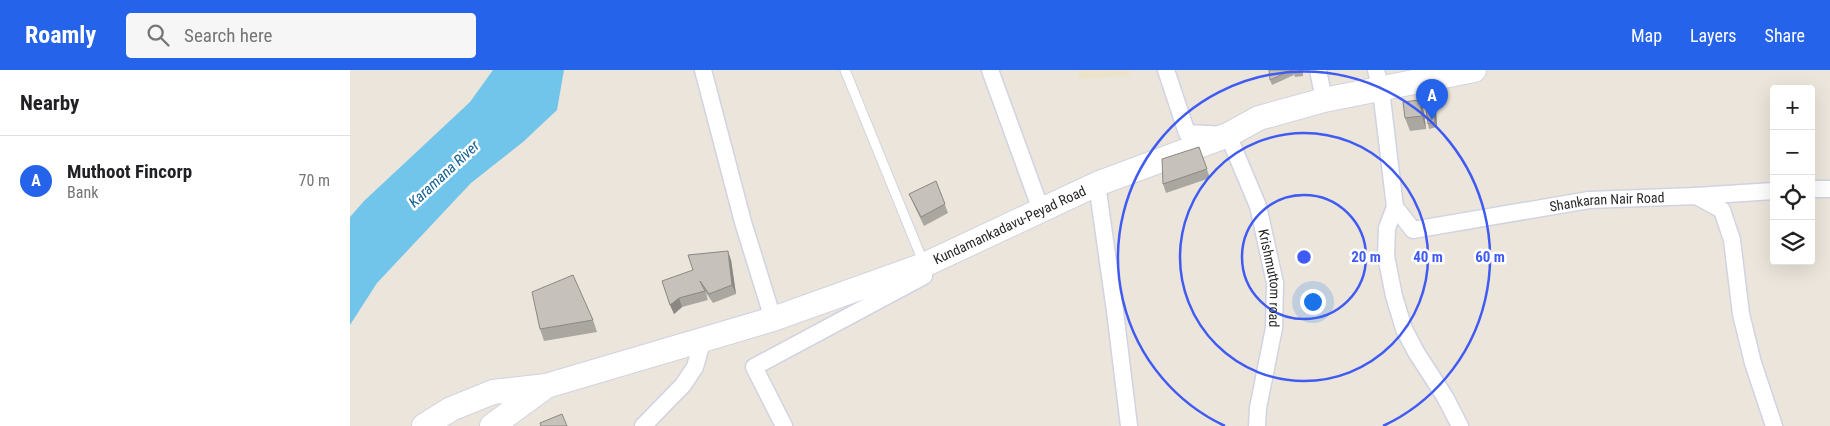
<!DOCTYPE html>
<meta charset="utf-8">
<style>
:root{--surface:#fff;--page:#f6f6f6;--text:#202124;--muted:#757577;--line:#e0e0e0;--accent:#2563eb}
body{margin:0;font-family:"Roboto Condensed",sans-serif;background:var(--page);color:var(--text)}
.controls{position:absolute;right:15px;top:15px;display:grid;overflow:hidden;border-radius:5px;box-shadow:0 5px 20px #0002}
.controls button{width:45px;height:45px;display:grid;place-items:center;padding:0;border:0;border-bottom:1px solid var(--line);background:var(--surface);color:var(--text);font:25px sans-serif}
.you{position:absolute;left:962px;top:231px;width:18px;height:18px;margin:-12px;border:4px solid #fff;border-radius:50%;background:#1a73e8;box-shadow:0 0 0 8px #1a73e833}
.badge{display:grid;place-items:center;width:32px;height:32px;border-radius:50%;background:var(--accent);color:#fff;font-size:16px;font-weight:700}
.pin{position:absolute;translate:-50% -41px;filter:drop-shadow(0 1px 2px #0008)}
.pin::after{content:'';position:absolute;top:26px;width:18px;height:15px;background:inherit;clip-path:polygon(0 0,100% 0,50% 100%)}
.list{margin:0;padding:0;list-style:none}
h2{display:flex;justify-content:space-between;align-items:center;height:65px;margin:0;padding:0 20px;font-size:21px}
h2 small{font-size:16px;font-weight:400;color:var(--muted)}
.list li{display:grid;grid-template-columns:32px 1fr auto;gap:15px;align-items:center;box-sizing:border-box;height:90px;padding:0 20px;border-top:1px solid var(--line)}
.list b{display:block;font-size:19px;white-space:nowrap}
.list p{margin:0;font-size:16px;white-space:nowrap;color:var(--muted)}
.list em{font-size:16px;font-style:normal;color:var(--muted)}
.icon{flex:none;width:28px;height:28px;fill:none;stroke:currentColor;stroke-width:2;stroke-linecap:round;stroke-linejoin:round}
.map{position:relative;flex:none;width:1480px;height:356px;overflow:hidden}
header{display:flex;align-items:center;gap:30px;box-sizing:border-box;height:70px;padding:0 25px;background:var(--accent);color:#fff}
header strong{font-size:24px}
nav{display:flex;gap:28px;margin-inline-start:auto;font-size:18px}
.search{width:350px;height:45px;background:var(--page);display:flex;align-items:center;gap:12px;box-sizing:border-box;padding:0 18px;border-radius:5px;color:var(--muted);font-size:19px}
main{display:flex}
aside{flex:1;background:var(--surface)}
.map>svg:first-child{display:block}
.education{fill:#ece3cb}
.water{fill:#72c5ea}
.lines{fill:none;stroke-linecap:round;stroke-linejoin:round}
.lane-casing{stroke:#d1d3e2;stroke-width:11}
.street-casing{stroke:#d1d3e2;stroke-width:19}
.secondary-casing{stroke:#d1d3e2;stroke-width:26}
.lane{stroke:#fff;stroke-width:9}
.street{stroke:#fff;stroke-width:16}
.secondary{stroke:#fff;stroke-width:24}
.wall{fill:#aaa7a1}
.shaded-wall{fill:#8b8883}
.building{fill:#c6c2bb;stroke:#8b8883}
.ring{fill:none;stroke:#405bf3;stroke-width:2.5}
.labels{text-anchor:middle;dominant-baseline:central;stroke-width:5;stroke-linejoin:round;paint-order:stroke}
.street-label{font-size:14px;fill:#292929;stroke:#fff}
.water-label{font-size:15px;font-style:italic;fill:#126294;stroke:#fff}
.centre{fill:#405bf3;stroke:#fff;stroke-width:2.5}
.ring-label{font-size:15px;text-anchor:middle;font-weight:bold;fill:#405bf3;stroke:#fff;stroke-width:5;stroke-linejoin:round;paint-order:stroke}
</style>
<header>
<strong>Roamly</strong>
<div class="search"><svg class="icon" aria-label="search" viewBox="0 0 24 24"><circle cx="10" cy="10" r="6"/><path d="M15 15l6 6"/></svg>Search here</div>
<nav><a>Map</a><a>Layers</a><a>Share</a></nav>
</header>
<main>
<aside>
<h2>Nearby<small></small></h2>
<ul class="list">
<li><span class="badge">A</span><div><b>Muthoot Fincorp</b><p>Bank</p></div><em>70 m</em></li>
</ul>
</aside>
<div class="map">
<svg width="1480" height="356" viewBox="0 0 1480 356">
<rect width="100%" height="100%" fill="#ebe5db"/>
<polygon class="education" points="729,0 780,0 779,6 729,9"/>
<polygon class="water" points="143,0 214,0 207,40 173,72 121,113 27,213 0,255 0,147 14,131 120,32"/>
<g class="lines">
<g class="lane-casing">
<polyline id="lane" points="495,0 574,194"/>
</g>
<g class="street-casing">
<g id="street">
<polyline points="353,0 393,152 423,249"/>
<polyline points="640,0 691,140"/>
<path id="s1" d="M816 0 837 63 878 65 908 136 925 213 924 258 908 338 907 356"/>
<polyline points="968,0 974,30"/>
<path id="s2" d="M1026 0 1031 20 1045 137 1063 160 1239 130 1346 126 1372 140 1382 170 1391 244 1403 293 1424 356"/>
<polyline points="747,114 765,241 779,356"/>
<polyline points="1461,119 1480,119"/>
<polyline points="1346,126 1424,121"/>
<polyline points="1045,137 1037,158 1036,186 1044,226 1054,259 1066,282 1095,327 1110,356"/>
<polyline points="293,356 333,315 345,297 353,269"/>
<polyline points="434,356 404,297 574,206 574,195"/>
</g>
</g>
<g class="secondary-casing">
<g id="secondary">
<path id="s3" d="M74 356 101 339 143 322 196 316 423 249 574 195 747 114 878 65 909 48 974 30 1124 0"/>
<polyline points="142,356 195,317"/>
</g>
</g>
<use href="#lane" class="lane"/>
<use href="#street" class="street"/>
<use href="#secondary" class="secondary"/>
</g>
<g class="wall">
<polygon points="943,0 953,0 953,6 945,7"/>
<polygon points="943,0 944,5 922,15 920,10"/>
<polygon points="1084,36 1086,41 1087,57 1079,59 1078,54"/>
<polygon points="1074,42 1076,59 1060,61 1055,48"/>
<polygon points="849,77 860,108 816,123 813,114"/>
<polygon points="586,111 598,143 574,156 563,133 559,124"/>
<polygon points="381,190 386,224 363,233 356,223 358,230 332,237 324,244 312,211"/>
<polygon points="243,250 247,262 194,271 190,259"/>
</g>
<g class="shaded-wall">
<polygon points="1070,30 1074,42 1076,59 1072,46"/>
<polygon points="1084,36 1086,41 1087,57 1085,52"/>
<polygon points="378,181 381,190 386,224 382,215"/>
<polygon points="329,228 332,237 324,244 320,235"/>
</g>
<g class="building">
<polygon points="919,0 942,0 920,10"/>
<polygon points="943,0 951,0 951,1 943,2"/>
<polygon points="1070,30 1072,46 1055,48 1053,32"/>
<polygon points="1084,36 1085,52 1078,54 1076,39"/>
<polygon points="849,77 857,99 813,114 812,89"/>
<polygon points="586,111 595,134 571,147 559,124"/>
<polygon points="378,181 382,215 359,224 350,211 355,221 329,228 320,235 312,211 343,200 338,185"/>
<polygon points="223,205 243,250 190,259 182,222"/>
<polygon points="212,344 217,356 191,356 190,353"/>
</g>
<g class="ring">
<circle cx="954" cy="187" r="62"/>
<circle cx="954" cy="187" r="124"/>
<path d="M875 356A186 186 0 1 1 1033 356"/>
</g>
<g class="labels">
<g class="street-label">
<text stroke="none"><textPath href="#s2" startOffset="364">Shankaran Nair Road</textPath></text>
<text stroke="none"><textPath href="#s3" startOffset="622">Kundamankadavu-Peyad Road</textPath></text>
<text stroke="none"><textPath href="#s1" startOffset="258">Krishmuttom road</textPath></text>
</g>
<g class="water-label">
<text transform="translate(94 104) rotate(-43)">Karamana River</text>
</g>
</g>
<circle cx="954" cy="187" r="8" class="centre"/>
<g class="ring-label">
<text x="1016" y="192">20 m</text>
<text x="1078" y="192">40 m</text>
<text x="1140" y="192">60 m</text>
</g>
</svg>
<div class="controls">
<button>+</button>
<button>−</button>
<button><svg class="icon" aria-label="locate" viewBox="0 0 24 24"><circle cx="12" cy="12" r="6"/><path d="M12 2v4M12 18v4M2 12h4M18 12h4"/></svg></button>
<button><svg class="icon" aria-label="layers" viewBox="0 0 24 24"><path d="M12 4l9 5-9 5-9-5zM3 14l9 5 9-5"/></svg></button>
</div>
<div class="you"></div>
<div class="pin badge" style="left:1082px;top:50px">A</div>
</div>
</main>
